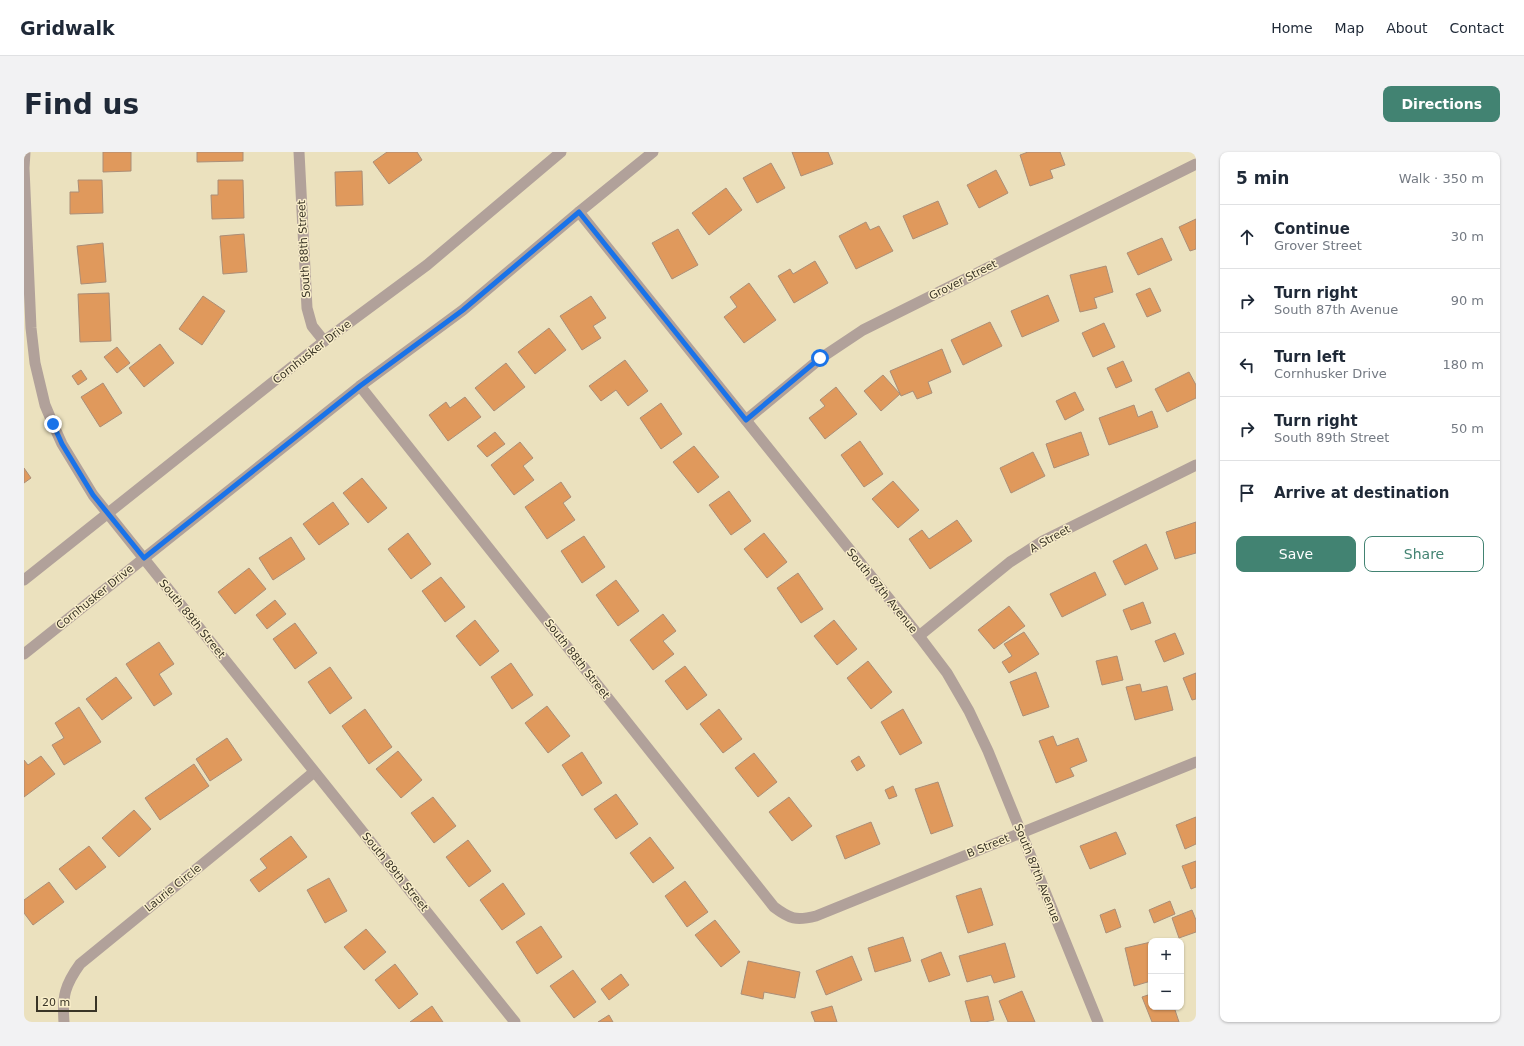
<!DOCTYPE html>
<meta charset="utf-8">
<style>
:root{--surface:#fff;--page:#f2f2f3;--text:#1f2937;--muted:#747a83;--line:#e0e1e3;--accent:#428372}
body{margin:0;font-family:"DejaVu Sans",sans-serif;background:var(--page);color:var(--text)}
.controls{position:absolute;right:12px;bottom:12px;display:grid;overflow:hidden;border-radius:8px;box-shadow:0 1px 3px #0004}
.controls button{width:36px;height:36px;display:grid;place-items:center;padding:0;border:0;border-bottom:1px solid var(--line);background:var(--surface);color:var(--text);font:20px sans-serif}
.scale{position:absolute;left:12px;bottom:10px;width:61px;box-sizing:border-box;padding-left:4px;border:2px solid #393426;border-top:0;font-size:11px;line-height:14px;white-space:nowrap;color:#393426;-webkit-text-stroke:3px #f9eeca;paint-order:stroke}
.stop{position:absolute;width:12px;height:12px;margin:-9px;border:3px solid #1a73e8;border-radius:50%;background:#fff}
.stop.end{background:#1a73e8;border-color:#fff;box-shadow:0 1px 4px #0008}
.list{margin:0;padding:0;list-style:none}
h2{display:flex;justify-content:space-between;align-items:center;height:52px;margin:0;padding:0 16px;font-size:17px}
h2 small{font-size:13px;font-weight:400;color:var(--muted)}
.list li{display:grid;grid-template-columns:26px 1fr auto;gap:12px;align-items:center;box-sizing:border-box;height:64px;padding:0 16px;border-top:1px solid var(--line)}
.list b{display:block;font-size:15px;white-space:nowrap}
.list p{margin:0;font-size:13px;white-space:nowrap;color:var(--muted)}
.list em{font-size:13px;font-style:normal;color:var(--muted)}
.actions{display:flex;gap:8px;padding:12px 16px}
.actions a{flex:1;padding:9px 0;border:1px solid var(--accent);border-radius:8px;text-align:center;font-size:14px;color:var(--accent)}
.actions .main{background:var(--accent);color:#fff}
.icon{flex:none;width:22px;height:22px;fill:none;stroke:currentColor;stroke-width:2;stroke-linecap:round;stroke-linejoin:round}
.map{position:relative;flex:none;width:1172px;height:870px;overflow:hidden;border-radius:8px}
header{display:flex;align-items:center;gap:24px;box-sizing:border-box;height:56px;padding:0 20px;background:var(--surface);border-bottom:1px solid var(--line)}
header strong{font-size:19px}
nav{display:flex;gap:22px;margin-inline-start:auto;font-size:14px}
.intro{display:flex;align-items:center;justify-content:space-between;box-sizing:border-box;height:96px;padding:0 24px}
h1{margin:0;font-size:28px}
.button{padding:10px 18px;border-radius:8px;background:var(--accent);color:#fff;font-size:14px;font-weight:700}
main{display:flex;gap:24px;padding:0 24px}
aside{flex:1;background:var(--surface);border-radius:8px;box-shadow:0 1px 3px #0004}
.map>svg:first-child{display:block}
.building{fill:#e0995c;stroke:#ab8e77}
.lines{fill:none;stroke-linecap:round;stroke-linejoin:round}
.minor{stroke:#b1a19a;stroke-width:11}
.route{stroke:#1a73e8;stroke-width:5}
.labels{text-anchor:middle;dominant-baseline:central;stroke-width:3;stroke-linejoin:round;paint-order:stroke}
.street-label{font-size:11px;fill:#393426;stroke:#f9eeca}
</style>
<header>
<strong>Gridwalk</strong>
<nav><a>Home</a><a>Map</a><a>About</a><a>Contact</a></nav>
</header>
<div class="intro"><h1>Find us</h1><a class="button">Directions</a></div>
<main>
<div class="map">
<svg width="1172" height="870" viewBox="0 0 1172 870">
<rect width="100%" height="100%" fill="#ebe1be"/>
<g class="building">
<polygon points="79,0 107,0 107,19 79,20"/>
<polygon points="173,0 219,0 219,9 173,10"/>
<polygon points="363,0 393,0 398,8 365,32 349,10"/>
<polygon points="768,0 804,0 809,12 777,24"/>
<polygon points="1004,0 1036,0 1041,13 1026,18 1029,26 1006,34 996,3"/>
<polygon points="747,11 761,36 733,51 719,26"/>
<polygon points="972,18 984,41 955,56 943,33"/>
<polygon points="338,19 339,53 312,54 311,20"/>
<polygon points="54,28 78,28 79,61 46,62 46,40 55,40"/>
<polygon points="194,28 219,28 220,66 188,67 187,43 194,43"/>
<polygon points="702,36 718,58 685,83 668,61"/>
<polygon points="914,49 924,72 889,87 879,64"/>
<polygon points="1172,67 1172,97 1166,99 1155,75"/>
<polygon points="842,70 846,78 855,74 869,99 832,117 815,84"/>
<polygon points="654,77 674,113 648,127 628,91"/>
<polygon points="220,82 223,120 199,122 196,84"/>
<polygon points="1138,86 1148,108 1114,123 1103,101"/>
<polygon points="79,91 82,130 57,132 53,94"/>
<polygon points="791,109 804,131 770,151 754,124 766,117 769,122"/>
<polygon points="1082,114 1089,140 1070,146 1073,156 1056,160 1046,123"/>
<polygon points="725,131 752,168 720,191 700,165 713,155 706,145"/>
<polygon points="1126,136 1137,159 1123,165 1112,142"/>
<polygon points="85,141 87,189 56,190 54,142"/>
<polygon points="1024,143 1035,169 998,185 987,159"/>
<polygon points="179,144 201,159 178,193 155,177"/>
<polygon points="567,144 582,166 569,174 577,186 558,198 536,164"/>
<polygon points="966,170 978,194 939,213 927,188"/>
<polygon points="1080,171 1091,195 1069,205 1058,181"/>
<polygon points="525,176 542,198 511,222 494,200"/>
<polygon points="136,192 150,211 120,235 105,216"/>
<polygon points="93,195 106,211 93,221 80,205"/>
<polygon points="918,197 927,220 904,230 908,241 893,247 889,239 877,244 866,219"/>
<polygon points="601,208 624,239 604,254 592,238 577,249 565,234"/>
<polygon points="1099,209 1108,229 1092,236 1083,216"/>
<polygon points="482,211 501,235 470,259 451,236"/>
<polygon points="57,218 63,227 54,233 48,224"/>
<polygon points="1165,220 1172,233 1172,246 1143,260 1131,237"/>
<polygon points="859,223 876,242 857,259 840,239"/>
<polygon points="79,231 98,261 76,275 57,245"/>
<polygon points="812,235 833,262 801,287 785,266 801,254 796,248"/>
<polygon points="1051,240 1060,258 1041,268 1032,249"/>
<polygon points="441,245 457,265 424,289 405,263 422,250 426,256"/>
<polygon points="637,251 658,282 637,297 616,266"/>
<polygon points="1110,253 1114,265 1128,259 1134,275 1085,293 1075,266"/>
<polygon points="471,280 481,292 463,305 453,294"/>
<polygon points="1057,280 1065,303 1030,316 1022,292"/>
<polygon points="836,289 859,322 840,335 817,303"/>
<polygon points="496,290 509,306 499,314 510,328 490,343 467,313"/>
<polygon points="670,294 695,325 674,341 649,310"/>
<polygon points="1009,300 1021,324 987,341 976,316"/>
<polygon points="0,316 7,326 0,331"/>
<polygon points="338,326 363,356 344,371 319,341"/>
<polygon points="869,329 895,358 874,376 848,347"/>
<polygon points="537,330 547,345 539,351 551,368 523,387 501,355"/>
<polygon points="705,339 727,369 707,383 685,353"/>
<polygon points="309,350 325,372 295,393 279,372"/>
<polygon points="933,368 948,389 906,417 885,387 898,378 905,387"/>
<polygon points="1172,370 1172,401 1151,407 1142,380"/>
<polygon points="384,381 407,412 387,427 364,397"/>
<polygon points="740,381 763,410 743,426 720,397"/>
<polygon points="560,384 581,415 558,431 537,399"/>
<polygon points="267,385 281,407 249,428 235,406"/>
<polygon points="1122,392 1134,417 1101,433 1089,409"/>
<polygon points="225,416 242,437 211,462 194,440"/>
<polygon points="1071,420 1082,443 1038,465 1026,442"/>
<polygon points="774,421 799,457 777,471 753,436"/>
<polygon points="417,425 441,455 421,470 398,439"/>
<polygon points="592,428 615,459 594,474 572,443"/>
<polygon points="251,448 262,462 243,477 232,463"/>
<polygon points="1119,450 1127,471 1107,478 1099,458"/>
<polygon points="985,454 1001,474 970,497 954,478"/>
<polygon points="639,462 652,479 639,489 650,502 629,518 606,488"/>
<polygon points="451,468 475,499 456,514 432,484"/>
<polygon points="810,468 833,497 813,513 790,484"/>
<polygon points="271,471 293,501 271,517 249,487"/>
<polygon points="1000,480 1015,502 985,521 978,510 988,504 980,492"/>
<polygon points="1151,481 1160,502 1140,510 1131,489"/>
<polygon points="135,490 150,512 135,522 148,542 130,554 102,512"/>
<polygon points="1093,504 1099,528 1078,533 1072,509"/>
<polygon points="844,509 868,540 847,557 823,526"/>
<polygon points="487,511 509,543 488,557 467,525"/>
<polygon points="661,514 683,543 663,558 641,529"/>
<polygon points="306,515 328,546 306,562 284,530"/>
<polygon points="1012,520 1025,555 999,564 986,530"/>
<polygon points="1172,521 1172,547 1168,548 1159,526"/>
<polygon points="92,525 108,546 78,568 62,547"/>
<polygon points="1116,532 1118,540 1143,534 1149,558 1111,568 1102,535"/>
<polygon points="523,554 546,584 524,601 501,571"/>
<polygon points="55,555 77,590 40,613 28,593 40,586 31,571"/>
<polygon points="341,557 368,595 345,612 318,574"/>
<polygon points="695,557 718,587 699,601 676,572"/>
<polygon points="879,557 898,591 876,603 857,570"/>
<polygon points="1029,584 1033,594 1054,586 1063,609 1046,616 1050,624 1032,631 1015,589"/>
<polygon points="203,586 218,608 186,629 172,607"/>
<polygon points="374,599 398,628 377,646 352,617"/>
<polygon points="558,600 578,631 558,644 538,613"/>
<polygon points="730,601 753,630 734,645 711,616"/>
<polygon points="17,604 31,622 0,645 0,608 4,613"/>
<polygon points="835,604 841,614 833,619 827,609"/>
<polygon points="170,612 185,634 136,668 121,646"/>
<polygon points="914,630 929,674 907,682 891,637"/>
<polygon points="869,634 873,644 865,647 861,638"/>
<polygon points="592,642 614,672 592,687 570,657"/>
<polygon points="409,645 432,674 410,691 387,661"/>
<polygon points="765,645 788,674 768,689 745,660"/>
<polygon points="110,658 127,677 95,705 78,686"/>
<polygon points="1172,665 1172,692 1161,697 1152,673"/>
<polygon points="847,670 856,692 821,707 812,684"/>
<polygon points="1092,680 1102,702 1066,717 1056,694"/>
<polygon points="267,684 283,705 235,740 226,728 243,716 236,707"/>
<polygon points="626,685 650,716 629,731 606,701"/>
<polygon points="444,688 467,719 445,735 422,705"/>
<polygon points="65,694 82,715 52,738 35,717"/>
<polygon points="1172,709 1172,735 1167,737 1158,714"/>
<polygon points="305,726 323,759 301,771 283,738"/>
<polygon points="661,729 684,760 663,775 641,744"/>
<polygon points="25,730 40,750 9,773 0,761 0,748"/>
<polygon points="479,731 501,762 478,778 456,748"/>
<polygon points="957,736 969,773 944,781 932,744"/>
<polygon points="1146,749 1151,762 1130,771 1125,758"/>
<polygon points="1091,757 1097,775 1082,781 1076,763"/>
<polygon points="1168,758 1172,768 1172,780 1155,786 1148,766"/>
<polygon points="691,768 716,800 697,815 671,783"/>
<polygon points="517,774 538,805 513,822 492,790"/>
<polygon points="342,777 362,800 340,818 320,795"/>
<polygon points="879,785 887,809 851,820 844,796"/>
<polygon points="1127,790 1127,829 1110,834 1101,796"/>
<polygon points="981,791 991,825 970,831 967,823 943,830 935,804"/>
<polygon points="917,800 926,823 905,830 897,808"/>
<polygon points="828,804 838,828 802,843 792,819"/>
<polygon points="724,809 776,820 771,846 740,840 739,847 717,842"/>
<polygon points="371,812 394,842 375,857 351,828"/>
<polygon points="549,818 572,850 550,866 526,834"/>
<polygon points="597,822 605,833 585,848 577,837"/>
<polygon points="998,839 1011,870 984,870 975,849"/>
<polygon points="1127,842 1127,855 1150,855 1155,870 1128,870 1118,845"/>
<polygon points="964,844 970,868 961,870 947,870 941,849"/>
<polygon points="408,854 419,870 386,870"/>
<polygon points="808,854 813,870 791,870 787,860"/>
<polygon points="585,863 589,870 574,870"/>
</g>
<g class="lines">
<g class="minor">
<polyline points="1,0 0,16 7,176 11,211 21,253 29,272 38,292 69,343 491,870"/>
<polyline points="275,0 283,156 288,174 300,189"/>
<polyline points="555,60 895,484 923,521 945,559 964,599 1074,870"/>
<path d="M336 234 750 755C766 767 772 769 792 764L1172 610"/>
<polyline points="722,268 797,206 839,178 1172,12"/>
<polyline points="0,428 303,187 403,113 537,0"/>
<polyline points="895,484 986,410 1019,389 1172,313"/>
<polyline points="0,502 336,234 439,158 555,60 629,0"/>
<path d="M40 870C38 844 41 833 56 812L235 666 290 620"/>
</g>
</g>
<g class="lines">
<polyline class="route" points="29,272 38,292 69,343 120,406 336,234 439,158 555,60 722,268 796,206"/>
</g>
<g class="labels">
<g class="street-label">
<text transform="translate(280 97) rotate(-93)">South 88th Street</text>
<text transform="translate(939 128) rotate(-27)">Grover Street</text>
<text transform="translate(288 200) rotate(-38)">Cornhusker Drive</text>
<text transform="translate(1026 387) rotate(-29)">A Street</text>
<text transform="translate(858 439) rotate(51)">South 87th Avenue</text>
<text transform="translate(71 445) rotate(-39)">Cornhusker Drive</text>
<text transform="translate(168 467) rotate(51)">South 89th Street</text>
<text transform="translate(553 507) rotate(52)">South 88th Street</text>
<text transform="translate(964 694) rotate(-22)">B Street</text>
<text transform="translate(371 720) rotate(51)">South 89th Street</text>
<text transform="translate(1013 721) rotate(68)">South 87th Avenue</text>
<text transform="translate(149 736) rotate(-39)">Laurie Circle</text>
</g>
</g>
</svg>
<div class="controls">
<button>+</button>
<button>−</button>
</div>
<div class="scale">20 m</div>
<div class="stop" style="left:796px;top:206px"></div>
<div class="stop end" style="left:29px;top:272px"></div>
</div>
<aside>
<h2>5 min<small>Walk · 350 m</small></h2>
<ul class="list">
<li><svg class="icon" aria-label="ahead" viewBox="0 0 24 24"><path d="M12 20V5M6 11l6-6 6 6"/></svg><div><b>Continue</b><p>Grover Street</p></div><em>30 m</em></li>
<li><svg class="icon" aria-label="right" viewBox="0 0 24 24"><path d="M7 20v-9h11M14 6l5 5-5 5"/></svg><div><b>Turn right</b><p>South 87th Avenue</p></div><em>90 m</em></li>
<li><svg class="icon" aria-label="left" viewBox="0 0 24 24"><path d="M17 20v-9H6M10 6l-5 5 5 5"/></svg><div><b>Turn left</b><p>Cornhusker Drive</p></div><em>180 m</em></li>
<li><svg class="icon" aria-label="right" viewBox="0 0 24 24"><path d="M7 20v-9h11M14 6l5 5-5 5"/></svg><div><b>Turn right</b><p>South 89th Street</p></div><em>50 m</em></li>
<li><svg class="icon" aria-label="arrive" viewBox="0 0 24 24"><path d="M6 21V4h12l-3 4 3 4H6"/></svg><div><b>Arrive at destination</b></div></li>
</ul>
<div class="actions"><a class="main">Save</a><a>Share</a></div>
</aside>
</main>
